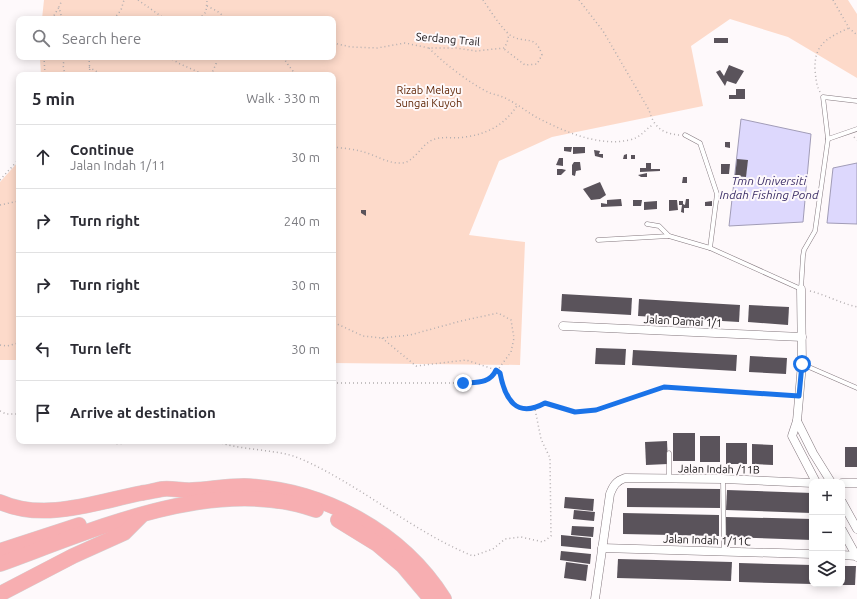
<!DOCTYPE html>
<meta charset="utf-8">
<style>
:root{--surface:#fff;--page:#f7f7f7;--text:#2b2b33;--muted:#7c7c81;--line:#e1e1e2}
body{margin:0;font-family:Ubuntu,sans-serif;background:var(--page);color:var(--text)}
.controls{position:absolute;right:12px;bottom:12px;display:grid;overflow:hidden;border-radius:8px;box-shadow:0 2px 10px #0003}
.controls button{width:36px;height:36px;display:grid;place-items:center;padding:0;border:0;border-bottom:1px solid var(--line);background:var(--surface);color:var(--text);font:20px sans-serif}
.stop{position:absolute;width:12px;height:12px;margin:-9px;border:3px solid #1a73e8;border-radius:50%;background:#fff}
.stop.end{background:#1a73e8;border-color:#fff;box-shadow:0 1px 4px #0008}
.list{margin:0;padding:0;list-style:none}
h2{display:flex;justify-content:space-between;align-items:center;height:52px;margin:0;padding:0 16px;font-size:17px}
h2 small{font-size:13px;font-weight:400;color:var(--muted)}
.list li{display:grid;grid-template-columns:26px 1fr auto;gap:12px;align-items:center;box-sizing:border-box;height:64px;padding:0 16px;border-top:1px solid var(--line)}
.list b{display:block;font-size:15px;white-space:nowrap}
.list p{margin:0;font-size:13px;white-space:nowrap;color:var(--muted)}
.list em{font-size:13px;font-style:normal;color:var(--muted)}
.icon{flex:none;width:22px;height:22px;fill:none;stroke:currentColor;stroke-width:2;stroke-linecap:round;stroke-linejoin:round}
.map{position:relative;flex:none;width:857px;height:599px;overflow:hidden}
.search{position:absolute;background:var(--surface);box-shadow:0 2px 10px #0003;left:16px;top:16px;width:320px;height:44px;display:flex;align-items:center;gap:10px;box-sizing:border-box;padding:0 14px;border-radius:8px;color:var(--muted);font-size:15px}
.panel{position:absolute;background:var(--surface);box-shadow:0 2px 10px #0003;left:16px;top:72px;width:320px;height:372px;border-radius:8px}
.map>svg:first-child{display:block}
.green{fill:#fddaca}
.water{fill:#ddd8fd;stroke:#a19cb7}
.building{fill:#5a535b}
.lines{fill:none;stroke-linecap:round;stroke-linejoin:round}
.lane-casing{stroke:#84787e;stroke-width:5}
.street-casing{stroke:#84787e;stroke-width:9}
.highway-casing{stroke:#d5d4d5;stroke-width:16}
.path{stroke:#b3aeb0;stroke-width:1.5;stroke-dasharray:1 3;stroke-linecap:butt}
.lane{stroke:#fff;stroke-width:4}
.street{stroke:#fff;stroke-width:8}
.highway{stroke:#f7aeb1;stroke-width:15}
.route{stroke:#1a73e8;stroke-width:5}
.labels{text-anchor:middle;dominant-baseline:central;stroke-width:4;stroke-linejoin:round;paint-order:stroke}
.street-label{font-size:11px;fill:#151113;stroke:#fef9fb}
.park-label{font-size:11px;fill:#602707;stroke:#fef9fb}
.water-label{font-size:12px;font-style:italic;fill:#3e3169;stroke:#fef9fb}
</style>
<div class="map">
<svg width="857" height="599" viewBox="0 0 857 599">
<rect width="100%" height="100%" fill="#fef9fb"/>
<g class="green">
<polygon points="44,0 848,0 857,14 857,78 788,37 730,19 691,46 703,106 552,137 499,161 469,235 525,242 520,365 333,363 333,75 41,75 40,59 40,57 333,57 333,19 42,19"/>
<polygon points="19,161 19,360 0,360 0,182"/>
</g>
<g class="water">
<polygon points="741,119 811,134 803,222 729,226"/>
<polygon points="857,163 857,224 827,223 833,168"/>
</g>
<g class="building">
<rect x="714" y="38" width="14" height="5"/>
<polygon points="729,65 744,71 736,84 727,81 725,86 716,72 720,70 724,76"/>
<polygon points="736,89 745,89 745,99 729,99 729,95 736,95"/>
<polygon points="725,142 730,142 730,148 725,147"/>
<polygon points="564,147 572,147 571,152 564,151"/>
<polygon points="573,147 585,147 585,153 573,154"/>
<polygon points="594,150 600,151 599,154 603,154 603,158 595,156"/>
<polygon points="627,154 627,159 623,159 624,155"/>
<rect x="631" y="155" width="4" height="4"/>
<polygon points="559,158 563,158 563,166 556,165"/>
<polygon points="737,159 748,160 746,177 735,176"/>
<polygon points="574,162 580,162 581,170 576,171 575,176 572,175 572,165"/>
<polygon points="646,163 651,163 651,169 660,169 660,171 640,172 640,168 646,168"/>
<polygon points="721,164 730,164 729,174 721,174"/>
<polygon points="557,169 562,169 566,170 561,175 557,175"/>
<polygon points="647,173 647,177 641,177 638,175"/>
<polygon points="683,177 687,177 687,183 682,183"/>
<polygon points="600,182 606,195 600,199 591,200 583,189"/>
<polygon points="621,199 622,206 601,207 601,203 607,204 607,200"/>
<polygon points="686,199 689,199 689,208 684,208 684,213 681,212 682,205 679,205 679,201 683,201 683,204 685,205"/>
<polygon points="633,200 642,200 641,206 633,206"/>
<polygon points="669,200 677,200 678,210 669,211"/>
<polygon points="657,201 657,209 644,210 644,202"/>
<polygon points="712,201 712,206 705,206 705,202"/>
<polygon points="361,210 366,210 366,216 361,213"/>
<polygon points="562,294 632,298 631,315 561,311"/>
<polygon points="639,299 740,305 739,322 638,316"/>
<polygon points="749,305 789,307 788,325 748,322"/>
<polygon points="596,348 626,349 625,365 595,364"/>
<polygon points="633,350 737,355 736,371 632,365"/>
<polygon points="750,356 787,358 786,374 749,372"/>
<rect x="673" y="433" width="22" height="28"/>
<rect x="700" y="436" width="20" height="26"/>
<polygon points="667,441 668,464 646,465 645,442"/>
<rect x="726" y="443" width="21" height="21"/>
<polygon points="752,444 773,445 773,465 752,464"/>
<rect x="845" y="447" width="12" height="20"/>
<polygon points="627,488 720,489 720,508 627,507"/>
<polygon points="727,490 812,493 811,513 726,510"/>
<polygon points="565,497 594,499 593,511 564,508"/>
<polygon points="574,510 595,512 594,521 573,519"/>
<polygon points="623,513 719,515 719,536 623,534"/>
<polygon points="726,517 812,519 812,540 725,537"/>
<polygon points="572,526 594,527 593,537 571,535"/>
<polygon points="561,535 591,538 591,549 561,546"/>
<polygon points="561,551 591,554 590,564 560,560"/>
<polygon points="618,559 732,562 731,581 617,578"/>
<polygon points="566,562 588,565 586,581 564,578"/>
<polygon points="739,563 812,565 812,584 739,582"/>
<polygon points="842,566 856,566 855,585 842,585"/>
</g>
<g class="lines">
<g class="lane-casing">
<g id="lane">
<polyline points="685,135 700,143 717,194 710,248"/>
<polyline points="828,139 857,129"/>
<polyline points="647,224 659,226 669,236 710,248 801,289 803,256 804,250 815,231 828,139 823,97 857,101"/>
<polyline points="598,240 669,236"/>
<polyline points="802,364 857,388"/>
<polyline points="669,453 669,479"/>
<polyline points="723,479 724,551"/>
</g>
</g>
<g class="street-casing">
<g id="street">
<polyline points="801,289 802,364 797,421 792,436 816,482"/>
<polyline points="563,326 802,337"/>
<polyline points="797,421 813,453 831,482"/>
<polyline points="842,483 857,483"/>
<polyline points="842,502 857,529"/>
<polyline points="842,530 857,557"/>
<polyline points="602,548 812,554"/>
<polyline points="842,555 857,556"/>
<path d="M595 599 610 494C613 486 616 481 625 478L723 479 812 483"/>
</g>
</g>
<g class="highway-casing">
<g id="highway">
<path d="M0 502C45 522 96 502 142 493 149 492 156 490 163 489 173 488 183 491 193 490 210 489 227 486 244 486 323 489 402 532 444 599"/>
<polyline points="338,520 377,544 403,566 431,599"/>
<polyline points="0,551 79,525"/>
<path d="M0 564C94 530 215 474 316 510"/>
<polyline points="0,594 73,556 124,533 141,516"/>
</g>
</g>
<g class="path">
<polyline points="138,0 165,19"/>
<path d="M483 0C490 10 501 28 510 35 525 45 535 33 542 55L537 64 525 65 504 49"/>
<path d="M579 0 603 31 649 110C654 127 661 133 679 135"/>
<polyline points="833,0 849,28 857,35"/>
<polyline points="207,6 217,11 227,19"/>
<polyline points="52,19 59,7"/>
<polyline points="62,19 59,7 62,0"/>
<polyline points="114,19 121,10 124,0"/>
<polyline points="199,19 206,12 207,0"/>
<polyline points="333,43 351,47 377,48 405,43 429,48 456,48 476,51 504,48 507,43 509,34"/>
<path d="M429 48C442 62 472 85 490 93 496 95 502 96 507 99 517 104 526 111 536 117 563 131 598 147 629 140 641 138 644 130 654 124"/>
<polyline points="44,57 45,75"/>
<polyline points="89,57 90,75"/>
<polyline points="169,57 178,63 205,75"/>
<polyline points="284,57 286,62 296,75"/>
<polyline points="89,67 102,75"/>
<polyline points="65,75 63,65 65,57"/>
<polyline points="211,75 216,64 216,57"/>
<path d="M820 92C816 85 816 78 815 70 814 44 827 38 849 28"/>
<polyline points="854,137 857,140"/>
<path d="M333 147C342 148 352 149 360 151 374 154 388 164 401 163 415 163 421 143 435 139 445 136 455 139 465 137 488 134 506 124 518 104"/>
<polyline points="0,180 19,159"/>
<polyline points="0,205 19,201"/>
<path d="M810 291C826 295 840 303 857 307"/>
<path d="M333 311C336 316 336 321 333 326"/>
<path d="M382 338 416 366 466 360 496 370C501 374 501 379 502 385 506 402 518 409 535 409"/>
<polyline points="0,345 7,346 19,343"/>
<polyline points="333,383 463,383 487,381 494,375 511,352 514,338 511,320 498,313 461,321 410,335 382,338 363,336 335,323"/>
<polyline points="0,411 6,414 19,414"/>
<polyline points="109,441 118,444 137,441"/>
<path d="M214 441C238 449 261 449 286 454 295 456 306 461 314 465 369 492 416 533 473 556L493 549 505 539 521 537 543 542 551 536 550 458 541 439 535 409 545 403 575 412 596 410 664 387 791 396"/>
</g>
<use href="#lane" class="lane"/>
<use href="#street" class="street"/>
<use href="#highway" class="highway"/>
</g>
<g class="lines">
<path class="route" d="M463 383C476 382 490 384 496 370L500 373C505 399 516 419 545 403L575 412 596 410 664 387 799 396 802 364"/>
</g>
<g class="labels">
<g class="street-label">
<text transform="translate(448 39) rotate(5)">Serdang Trail</text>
<text transform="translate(683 321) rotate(3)">Jalan Damai 1/1</text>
<text transform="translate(719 469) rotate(1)">Jalan Indah /11B</text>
<text transform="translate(707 540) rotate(2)">Jalan Indah 1/11C</text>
</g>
<g class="park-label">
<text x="429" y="90">Rizab Melayu<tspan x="429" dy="13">Sungai Kuyoh</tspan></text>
</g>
<g class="water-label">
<text x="769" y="180">Tmn Universiti<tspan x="769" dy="14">Indah Fishing Pond</tspan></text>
</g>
</g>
</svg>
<div class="controls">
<button>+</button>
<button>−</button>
<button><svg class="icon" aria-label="layers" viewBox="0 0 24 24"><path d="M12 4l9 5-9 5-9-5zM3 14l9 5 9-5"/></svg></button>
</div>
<div class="stop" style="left:802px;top:364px"></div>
<div class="stop end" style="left:463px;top:383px"></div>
<div class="search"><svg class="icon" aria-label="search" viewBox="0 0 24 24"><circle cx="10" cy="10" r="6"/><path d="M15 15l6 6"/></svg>Search here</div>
<section class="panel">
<h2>5 min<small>Walk · 330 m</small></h2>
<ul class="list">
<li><svg class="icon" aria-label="ahead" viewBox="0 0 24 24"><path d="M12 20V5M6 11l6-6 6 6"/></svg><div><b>Continue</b><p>Jalan Indah 1/11</p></div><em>30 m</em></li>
<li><svg class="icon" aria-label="right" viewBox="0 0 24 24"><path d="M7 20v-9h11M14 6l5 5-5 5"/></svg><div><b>Turn right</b></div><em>240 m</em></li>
<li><svg class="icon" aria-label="right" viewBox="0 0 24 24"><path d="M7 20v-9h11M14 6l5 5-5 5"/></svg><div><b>Turn right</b></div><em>30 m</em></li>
<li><svg class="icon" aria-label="left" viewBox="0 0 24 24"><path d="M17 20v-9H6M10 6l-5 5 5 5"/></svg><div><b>Turn left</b></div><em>30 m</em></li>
<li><svg class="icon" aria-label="arrive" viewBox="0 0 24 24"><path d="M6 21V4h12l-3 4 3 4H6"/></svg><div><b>Arrive at destination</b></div></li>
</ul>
</section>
</div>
